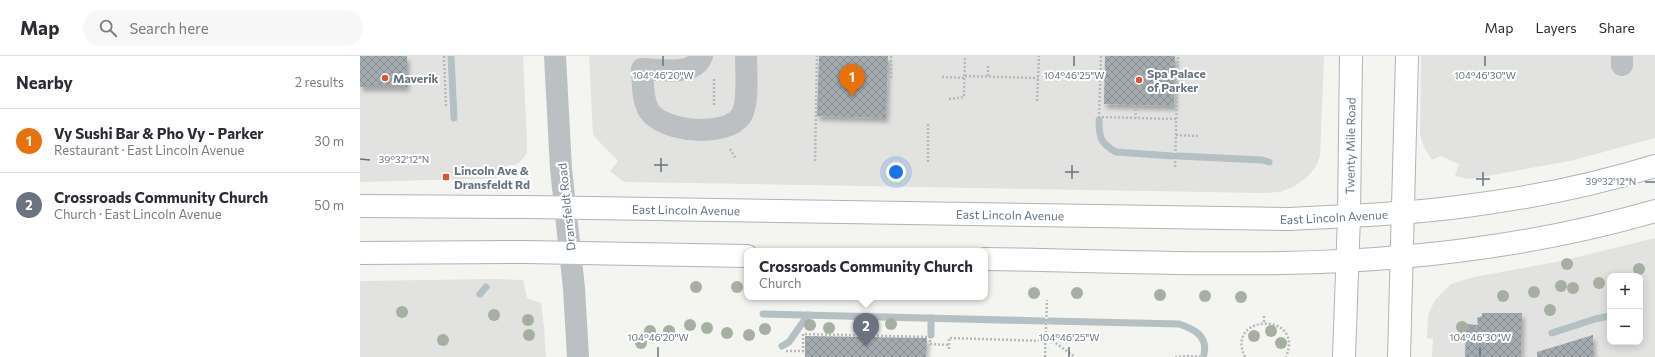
<!DOCTYPE html>
<meta charset="utf-8">
<style>
:root{--surface:#fff;--page:#f7f7f7;--text:#2b2b33;--muted:#7c7c81;--line:#e1e1e2;--accent:#d25933}
body{margin:0;font-family:Commissioner,sans-serif;background:var(--page);color:var(--text)}
.controls{position:absolute;right:12px;bottom:12px;display:grid;overflow:hidden;border-radius:8px;box-shadow:0 2px 10px #0003}
.controls button{width:36px;height:36px;display:grid;place-items:center;padding:0;border:0;border-bottom:1px solid var(--line);background:var(--surface);color:var(--text);font:20px sans-serif}
.you{position:absolute;left:536px;top:116px;width:14px;height:14px;margin:-10px;border:3px solid #fff;border-radius:50%;background:#1a73e8;box-shadow:0 0 0 6px #1a73e833}
.badge{display:grid;place-items:center;width:26px;height:26px;border-radius:50%;background:var(--accent);color:#fff;font-size:13px;font-weight:700}
.pin{position:absolute;translate:-50% -33px;filter:drop-shadow(0 1px 2px #0008)}
.pin::after{content:'';position:absolute;top:21px;width:14px;height:12px;background:inherit;clip-path:polygon(0 0,100% 0,50% 100%)}
.popup{position:absolute;left:384px;top:192px;width:244px;height:52px;box-sizing:border-box;display:grid;place-content:center;border-radius:8px;background:var(--surface);filter:drop-shadow(0 1px 3px #0005);font-size:13px;white-space:nowrap;color:var(--muted)}
.popup b{font-size:15px;color:var(--text)}
.popup::after{content:'';position:absolute;left:50%;top:100%;margin-left:-8px;border:8px solid transparent;border-top-color:var(--surface)}
.list{margin:0;padding:0;list-style:none}
h2{display:flex;justify-content:space-between;align-items:center;height:52px;margin:0;padding:0 16px;font-size:17px}
h2 small{font-size:13px;font-weight:400;color:var(--muted)}
.list li{display:grid;grid-template-columns:26px 1fr auto;gap:12px;align-items:center;box-sizing:border-box;height:64px;padding:0 16px;border-top:1px solid var(--line)}
.list b{display:block;font-size:15px;white-space:nowrap}
.list p{margin:0;font-size:13px;white-space:nowrap;color:var(--muted)}
.list em{font-size:13px;font-style:normal;color:var(--muted)}
.icon{flex:none;width:22px;height:22px;fill:none;stroke:currentColor;stroke-width:2;stroke-linecap:round;stroke-linejoin:round}
.map{position:relative;flex:none;width:1295px;height:301px;overflow:hidden}
header{display:flex;align-items:center;gap:24px;box-sizing:border-box;height:56px;padding:0 20px;background:var(--surface);border-bottom:1px solid var(--line)}
header strong{font-size:19px}
nav{display:flex;gap:22px;margin-inline-start:auto;font-size:14px}
.search{width:280px;height:36px;background:var(--page);display:flex;align-items:center;gap:10px;box-sizing:border-box;padding:0 14px;border-radius:22px;color:var(--muted);font-size:15px}
main{display:flex}
aside{flex:1;background:var(--surface)}
.map>svg:first-child{display:block}
.built{fill:#e2e3e1;fill-rule:evenodd}
.lines{fill:none;stroke-linecap:round;stroke-linejoin:round}
.stream{stroke:#b5c0c4;stroke-width:7}
.building{fill:url(#building-cross-hatch);filter:url(#shadow)}
.major-casing{stroke:#b0b4b7;stroke-width:24}
.path{stroke:#b6b9bb;stroke-width:2.5;stroke-dasharray:2 2;stroke-linecap:butt}
.minor{stroke:#bcc0c3;stroke-width:22}
.major{stroke:#fff;stroke-width:22}
.tree{fill:#a7afa3}
.ticks{fill:none;stroke:#66747f;stroke-width:1.5}
.poi-dot{fill:#d25933;stroke:#fff;stroke-width:1.5}
.labels{text-anchor:middle;dominant-baseline:central;stroke-width:4;stroke-linejoin:round;paint-order:stroke}
.poi-label{font-size:12px;font-weight:bold;fill:#66747f;stroke:#fff;text-anchor:start}
.street-label{font-size:12px;fill:#66747f;stroke:#fff}
.ticks-label{font-size:10px;text-anchor:middle;fill:#66747f;stroke:#fff;stroke-width:4;stroke-linejoin:round;paint-order:stroke}
</style>
<header>
<strong>Map</strong>
<div class="search"><svg class="icon" aria-label="search" viewBox="0 0 24 24"><circle cx="10" cy="10" r="6"/><path d="M15 15l6 6"/></svg>Search here</div>
<nav><a>Map</a><a>Layers</a><a>Share</a></nav>
</header>
<main>
<aside>
<h2>Nearby<small>2 results</small></h2>
<ul class="list">
<li><span class="badge" style="background:#e8710a">1</span><div><b>Vy Sushi Bar &amp; Pho Vy - Parker</b><p>Restaurant · East Lincoln Avenue</p></div><em>30 m</em></li>
<li><span class="badge" style="background:#6b7280">2</span><div><b>Crossroads Community Church</b><p>Church · East Lincoln Avenue</p></div><em>50 m</em></li>
</ul>
</aside>
<div class="map">
<svg width="1295" height="301" viewBox="0 0 1295 301">
<defs>
<pattern id="building-cross-hatch" width="8" height="8" patternUnits="userSpaceOnUse"><rect width="8" height="8" fill="#a4abb0"/><path d="M0 0l8 8M0 8l8-8" fill="none" stroke="#899094"/></pattern>
<filter id="shadow"><feDropShadow dx="2.5" dy="4.5" stdDeviation="2" flood-color="#0004"/></filter>
</defs>
<rect width="100%" height="100%" fill="#f4f4f1"/>
<g class="built">
<polygon points="0,0 163,0 167,85 167,97 160,106 155,109 148,109 139,117 138,122 0,126"/>
<polygon points="229,0 964,0 960,100 956,110 949,119 935,130 920,136 903,137 268,126 262,125 250,115 258,105 233,79"/>
<polygon points="1061,0 1295,0 1295,82 1210,105 1116,122 1109,123 1095,120 1099,108 1081,100 1072,104 1064,91 1062,85 1060,78"/>
<path d="M1295 182V301H1072L1073 283 1067 282 1068 259 1075 244 1091 228 1114 221 1201 205ZM1250 220H1280V286H1250Z"/>
<polygon points="132,223 163,224 167,242 181,247 184,272 186,301 0,301 0,225"/>
</g>
<g class="lines">
<g class="stream">
<polyline points="91,0 94,62"/>
<path d="M739 64C739 81 740 87 756 96L812 100"/>
<polyline points="818,100 902,104 909,106"/>
<polyline points="120,238 126,231"/>
<polyline points="403,258 683,265"/>
<polyline points="571,262 571,279"/>
<path d="M690 265 819 268C834 273 848 280 844 298"/>
<polyline points="1192,277 1235,263 1250,260"/>
<polyline points="504,278 504,261"/>
<polyline points="422,290 429,286 448,259"/>
</g>
</g>
<g class="building">
<rect x="0" y="0" width="47" height="31"/>
<polygon points="459,0 528,0 526,62 457,60"/>
<polygon points="745,0 815,0 814,50 744,48"/>
<polygon points="1122,257 1162,257 1161,301 1105,301 1106,268 1118,269 1117,262 1122,260"/>
<polygon points="1233,279 1233,301 1177,301 1177,296"/>
<polygon points="445,280 567,282 566,301 445,301"/>
</g>
<g class="lines">
<g class="major-casing">
<g id="major">
<path id="s1" d="M0 150 167 151 930 163C989 160 1047 158 1106 150 1169 142 1234 129 1295 110"/>
<polyline points="0,197 165,196 387,200"/>
<path d="M625 203C724 204 824 209 923 207 1049 205 1174 190 1295 155"/>
<path id="s2" d="M984 301 989 160 991 0"/>
<polyline points="1039,301 1047,0"/>
</g>
</g>
<g class="path">
<polyline points="84,0 86,52"/>
<polyline points="741,0 739,61 816,63"/>
<polyline points="605,20 678,22"/>
<polyline points="628,20 628,9"/>
<polyline points="582,21 605,22"/>
<polyline points="531,22 531,0"/>
<polyline points="589,43 604,41 605,0"/>
<polyline points="677,45 679,0"/>
<polyline points="354,49 354,22"/>
<polyline points="775,49 776,62"/>
<polyline points="816,79 839,80"/>
<polyline points="370,93 376,103"/>
<polyline points="455,105 457,0"/>
<polyline points="568,106 568,68"/>
<polyline points="815,111 818,0"/>
<polyline points="904,266 904,258"/>
<polyline points="686,280 715,301"/>
<polyline points="589,293 589,282 686,285"/>
<polyline points="426,295 443,295 443,278 570,281 570,288 589,289"/>
<polyline points="685,301 687,244"/>
<polyline points="815,301 827,300 843,301"/>
<path d="M885 301C864 258 945 255 926 301"/>
</g>
<g class="minor">
<polyline points="195,0 201,113 214,232 218,301"/>
<path d="M342 0C334 21 300 13 282 13 283 26 282 43 289 55 303 76 366 82 381 60 389 48 386 15 386 0"/>
<polyline points="1262,9 1262,0"/>
</g>
<use href="#major" class="major"/>
</g>
<g class="tree">
<circle cx="1207" cy="208" r="6"/>
<circle cx="1279" cy="213" r="6"/>
<circle cx="1239" cy="227" r="6"/>
<circle cx="1201" cy="230" r="6"/>
<circle cx="336" cy="231" r="6"/>
<circle cx="377" cy="231" r="6"/>
<circle cx="1213" cy="232" r="6"/>
<circle cx="1174" cy="236" r="6"/>
<circle cx="674" cy="237" r="6"/>
<circle cx="717" cy="237" r="6"/>
<circle cx="800" cy="239" r="6"/>
<circle cx="845" cy="240" r="6"/>
<circle cx="1143" cy="240" r="6"/>
<circle cx="881" cy="241" r="6"/>
<circle cx="1190" cy="254" r="6"/>
<circle cx="42" cy="256" r="6"/>
<circle cx="134" cy="259" r="6"/>
<circle cx="168" cy="264" r="6"/>
<circle cx="531" cy="268" r="6"/>
<circle cx="330" cy="269" r="6"/>
<circle cx="450" cy="269" r="6"/>
<circle cx="1102" cy="271" r="6"/>
<circle cx="347" cy="272" r="6"/>
<circle cx="469" cy="272" r="6"/>
<circle cx="405" cy="273" r="6"/>
<circle cx="290" cy="275" r="6"/>
<circle cx="309" cy="275" r="6"/>
<circle cx="911" cy="275" r="6"/>
<circle cx="367" cy="277" r="6"/>
<circle cx="169" cy="279" r="6"/>
<circle cx="389" cy="279" r="6"/>
<circle cx="894" cy="280" r="6"/>
<circle cx="83" cy="284" r="6"/>
<circle cx="281" cy="287" r="6"/>
<circle cx="921" cy="287" r="6"/>
</g>
<path class="ticks" d="M303 10V0M714 10V0M1125 10V0M0 103 10 104M294 109H308M301 116V102M705 116H719M712 123V109M1116 123H1130M1285 126H1295M1123 130V116M298 301V291M709 301V291M1120 301V291"/>
<g class="poi-dot">
<circle cx="25" cy="22" r="4"/>
<circle cx="779" cy="24" r="4"/>
<rect x="82" y="117" width="8" height="8" rx="2"/>
</g>
<g class="labels">
<g class="poi-label">
<text x="787" y="17">Spa Palace<tspan x="787" dy="14">of Parker</tspan></text>
<text x="33" y="22">Maverik</text>
<text x="94" y="114">Lincoln Ave &amp;<tspan x="94" dy="14">Dransfeldt Rd</tspan></text>
</g>
<g class="street-label">
<text stroke="none"><textPath href="#s2" startOffset="211">Twenty Mile Road</textPath></text>
<text transform="translate(206 151) rotate(-96)">Dransfeldt Road</text>
<text stroke="none"><textPath href="#s1" startOffset="326">East Lincoln Avenue</textPath></text>
<text stroke="none"><textPath href="#s1" startOffset="650">East Lincoln Avenue</textPath></text>
<text stroke="none"><textPath href="#s1" startOffset="974">East Lincoln Avenue</textPath></text>
</g>
</g>
<g class="ticks-label">
<text x="303" y="23">104°46'20"W</text>
<text x="714" y="23">104°46'25"W</text>
<text x="1125" y="23">104°46'30"W</text>
<text x="44" y="107">39°32'12"N</text>
<text x="1251" y="129">39°32'12"N</text>
<text x="298" y="285">104°46'20"W</text>
<text x="709" y="285">104°46'25"W</text>
<text x="1120" y="285">104°46'30"W</text>
</g>
</svg>
<div class="controls">
<button>+</button>
<button>−</button>
</div>
<div class="you"></div>
<div class="pin badge" style="left:492px;top:41px;background:#e8710a">1</div>
<div class="pin badge" style="left:506px;top:290px;background:#6b7280">2</div>
<div class="popup"><b>Crossroads Community Church</b>Church</div>
</div>
</main>
